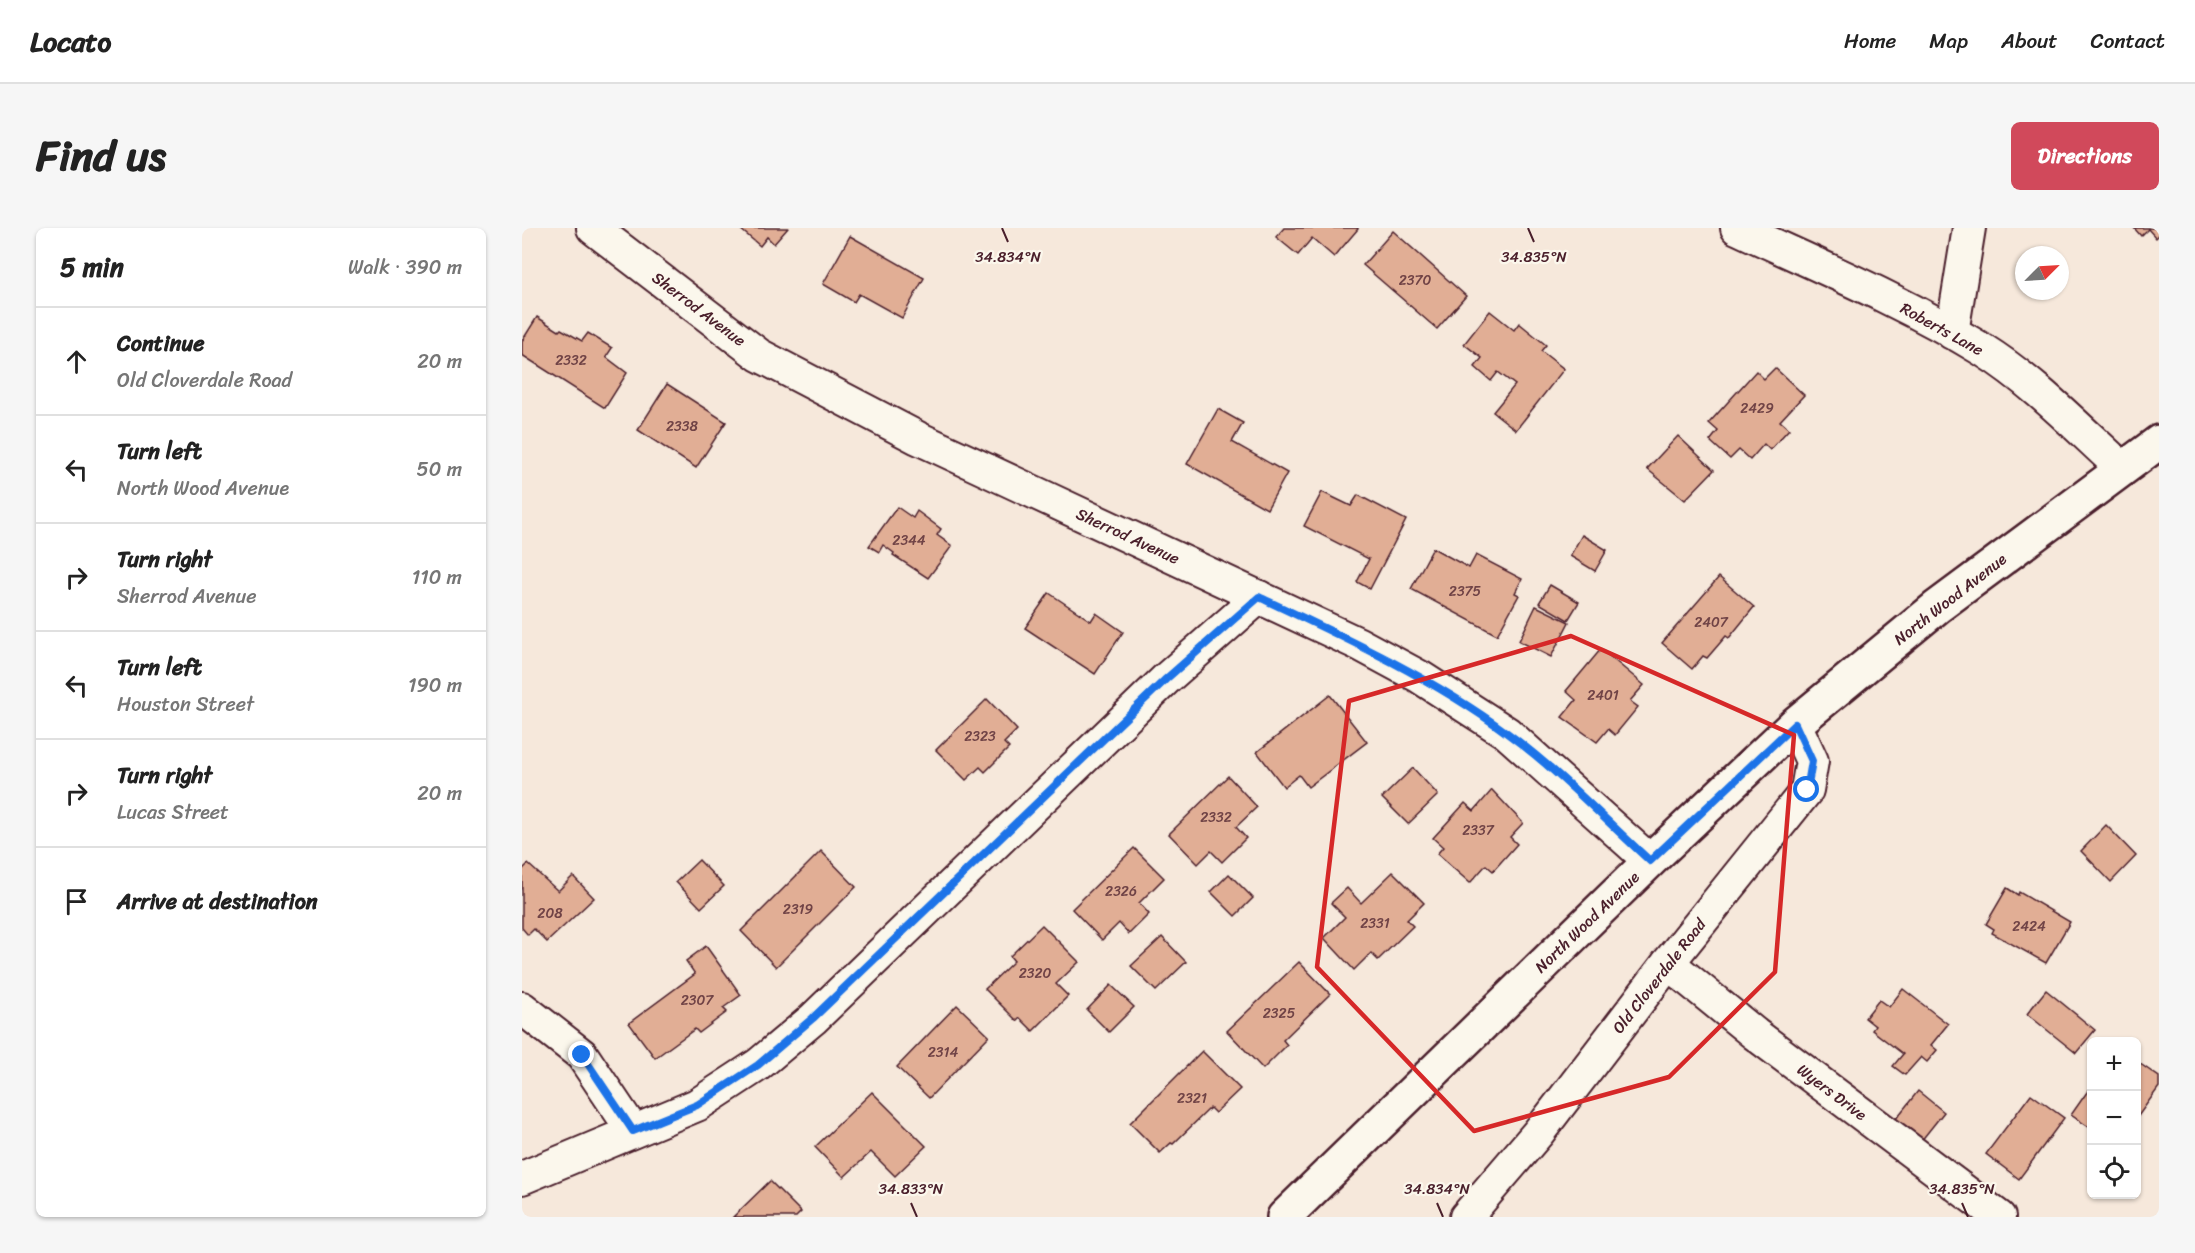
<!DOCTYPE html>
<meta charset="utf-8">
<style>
:root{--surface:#fff;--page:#f6f6f6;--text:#222;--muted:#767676;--line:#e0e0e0;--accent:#d1495b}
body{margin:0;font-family:Sriracha,sans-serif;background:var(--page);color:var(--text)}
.controls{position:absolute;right:18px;bottom:18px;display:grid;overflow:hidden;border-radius:9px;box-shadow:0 2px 4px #0004}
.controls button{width:54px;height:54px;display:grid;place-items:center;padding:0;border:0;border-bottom:2px solid var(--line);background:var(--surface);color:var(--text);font:30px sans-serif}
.compass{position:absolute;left:1493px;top:18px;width:54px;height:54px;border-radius:50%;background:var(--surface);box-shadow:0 2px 4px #0004;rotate:66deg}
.stop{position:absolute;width:18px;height:18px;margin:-14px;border:4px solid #1a73e8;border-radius:50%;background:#fff}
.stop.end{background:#1a73e8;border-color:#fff;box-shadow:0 2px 6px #0008}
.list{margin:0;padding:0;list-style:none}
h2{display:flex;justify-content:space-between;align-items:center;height:78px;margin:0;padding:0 24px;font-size:26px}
h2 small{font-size:20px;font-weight:400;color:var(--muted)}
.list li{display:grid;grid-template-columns:39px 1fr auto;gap:18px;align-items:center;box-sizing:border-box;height:108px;padding:0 24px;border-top:2px solid var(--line)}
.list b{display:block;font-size:22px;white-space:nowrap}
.list p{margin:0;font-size:20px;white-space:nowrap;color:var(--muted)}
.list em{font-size:20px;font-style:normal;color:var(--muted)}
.icon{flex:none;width:33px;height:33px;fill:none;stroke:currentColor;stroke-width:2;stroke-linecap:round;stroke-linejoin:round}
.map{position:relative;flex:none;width:1637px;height:989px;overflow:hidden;border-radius:9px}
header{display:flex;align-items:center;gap:36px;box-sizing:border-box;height:84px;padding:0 30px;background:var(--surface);border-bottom:2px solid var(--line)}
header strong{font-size:28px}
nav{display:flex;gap:33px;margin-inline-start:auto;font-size:21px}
.intro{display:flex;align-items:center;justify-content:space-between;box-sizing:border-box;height:144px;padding:0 36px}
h1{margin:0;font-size:42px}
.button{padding:15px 27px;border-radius:9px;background:var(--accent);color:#fff;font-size:21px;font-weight:700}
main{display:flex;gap:36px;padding:0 36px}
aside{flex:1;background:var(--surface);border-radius:9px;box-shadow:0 2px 4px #0004}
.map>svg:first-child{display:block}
.building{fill:#e1ae95;stroke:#4a1f2b;stroke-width:1.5}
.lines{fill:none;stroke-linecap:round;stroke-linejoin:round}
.minor-casing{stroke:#4a1f2b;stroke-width:36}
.secondary-casing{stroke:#4a1f2b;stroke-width:38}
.minor{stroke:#fbf7ec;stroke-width:32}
.secondary{stroke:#fbf7ec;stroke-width:33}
.route{stroke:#1a73e8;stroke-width:8}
.marked{fill:none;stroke:#d62828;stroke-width:4.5;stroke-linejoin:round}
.ticks{fill:none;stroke:#4a1f2b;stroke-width:2}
.labels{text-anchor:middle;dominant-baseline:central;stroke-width:4.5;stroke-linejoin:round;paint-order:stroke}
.number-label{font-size:14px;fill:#704346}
.street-label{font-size:16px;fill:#4a1f2b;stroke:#fbf7ec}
.ticks-label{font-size:15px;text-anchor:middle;fill:#4a1f2b;stroke:#fbf7ec;stroke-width:4.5;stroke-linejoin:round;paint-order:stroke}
</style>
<header>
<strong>Locato</strong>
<nav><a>Home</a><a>Map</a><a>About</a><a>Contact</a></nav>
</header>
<div class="intro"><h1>Find us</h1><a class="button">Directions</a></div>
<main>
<aside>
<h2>5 min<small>Walk · 390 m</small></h2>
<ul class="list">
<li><svg class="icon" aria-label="ahead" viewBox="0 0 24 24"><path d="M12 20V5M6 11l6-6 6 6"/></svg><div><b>Continue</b><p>Old Cloverdale Road</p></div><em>20 m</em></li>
<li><svg class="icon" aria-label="left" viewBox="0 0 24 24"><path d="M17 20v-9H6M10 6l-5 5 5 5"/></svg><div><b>Turn left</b><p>North Wood Avenue</p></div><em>50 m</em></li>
<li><svg class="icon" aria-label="right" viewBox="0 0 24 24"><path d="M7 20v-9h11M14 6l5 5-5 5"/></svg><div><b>Turn right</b><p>Sherrod Avenue</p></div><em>110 m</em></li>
<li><svg class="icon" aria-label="left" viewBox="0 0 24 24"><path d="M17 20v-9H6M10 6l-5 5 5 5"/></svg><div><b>Turn left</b><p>Houston Street</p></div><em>190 m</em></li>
<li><svg class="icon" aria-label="right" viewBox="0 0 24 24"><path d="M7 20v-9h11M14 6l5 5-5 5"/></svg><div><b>Turn right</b><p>Lucas Street</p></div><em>20 m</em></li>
<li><svg class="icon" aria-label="arrive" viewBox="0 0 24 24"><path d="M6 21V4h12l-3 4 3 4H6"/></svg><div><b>Arrive at destination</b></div></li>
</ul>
</aside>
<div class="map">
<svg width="1637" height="989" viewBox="0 0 1637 989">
<rect width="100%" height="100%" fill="#f6e8db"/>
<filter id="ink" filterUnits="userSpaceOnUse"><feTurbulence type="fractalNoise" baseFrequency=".0167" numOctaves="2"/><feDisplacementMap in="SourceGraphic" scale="12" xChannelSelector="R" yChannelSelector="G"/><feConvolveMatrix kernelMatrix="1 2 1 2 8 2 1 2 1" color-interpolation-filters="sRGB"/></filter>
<g filter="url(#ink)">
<g class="building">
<polygon points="217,0 266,0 252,16 245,9 238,18"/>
<polygon points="762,0 836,0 836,1 812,29 790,10 776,27 754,9"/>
<polygon points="1612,0 1637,0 1637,7 1634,10 1626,1 1619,8"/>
<polygon points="871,3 944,68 915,101 841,37"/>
<polygon points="328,8 402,50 380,90 337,66 332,74 301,56"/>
<polygon points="968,83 992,102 997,95 1024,117 1019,123 1042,141 994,202 971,184 993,157 976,144 969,153 953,139 960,130 942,116"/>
<polygon points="15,89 37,103 39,101 60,113 66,105 90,120 84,129 105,145 83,180 0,127 0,113"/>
<polygon points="1253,140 1282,167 1258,193 1267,201 1248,222 1242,216 1228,232 1217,222 1208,231 1188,213 1196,203 1187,195 1234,143 1242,151"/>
<polygon points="145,156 204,194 174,240 116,202"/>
<polygon points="696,181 721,195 710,214 765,245 745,281 665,236"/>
<polygon points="1156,208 1192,242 1163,272 1125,241"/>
<polygon points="800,264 829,278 836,267 884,292 848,361 835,354 847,331 782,298"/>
<polygon points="375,279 391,290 395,283 419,301 415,307 430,318 406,350 371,327 372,325 361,317 357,324 347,318"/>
<polygon points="1060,307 1085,322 1073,343 1048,328"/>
<polygon points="911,320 947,340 954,327 1000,351 993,365 997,367 975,407 889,361"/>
<polygon points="1197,349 1232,379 1207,410 1204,408 1185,430 1181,428 1170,441 1140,415"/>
<polygon points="1028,357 1057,374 1046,392 1017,375"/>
<polygon points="527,365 569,393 574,385 601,404 573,446 503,400"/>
<polygon points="1014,378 1047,394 1029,429 997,413"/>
<polygon points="1079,421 1122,457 1108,473 1116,479 1093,507 1086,501 1075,514 1040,489 1054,472 1044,463"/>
<polygon points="808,467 845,514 786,559 777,547 762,559 735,524"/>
<polygon points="465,471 495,502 482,515 487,520 463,544 458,539 444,552 414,522"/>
<polygon points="891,540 916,567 886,596 860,570"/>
<polygon points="706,548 735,579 714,599 724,610 700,634 689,623 676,636 647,606"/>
<polygon points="970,562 1001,595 988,609 995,616 971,643 964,637 948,655 915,626 921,619 911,610 943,575 952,583"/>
<polygon points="1584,597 1614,628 1589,654 1559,623"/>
<polygon points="612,620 642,650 617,675 627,686 607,706 597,695 580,712 550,681"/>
<polygon points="299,623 334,659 254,739 219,703"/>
<polygon points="177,632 202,658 179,680 154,654"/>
<polygon points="6,636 36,663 51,648 72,670 25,714 12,701 6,707 0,700 0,642"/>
<polygon points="871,644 902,675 885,692 891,698 856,732 849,725 832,742 802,710 823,689 809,675 825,660 839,675"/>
<polygon points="707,646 731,670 713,688 689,664"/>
<polygon points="1485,660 1496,667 1497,664 1548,694 1524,735 1470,705 1472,701 1464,696"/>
<polygon points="520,697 557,734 534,756 546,768 511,803 498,790 495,793 463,761 492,733 488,728"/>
<polygon points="640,709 664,734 634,763 609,738"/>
<polygon points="184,718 219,767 201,780 205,784 177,805 173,801 133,830 107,795 173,746 164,733"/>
<polygon points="777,734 808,766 761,812 765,817 741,841 705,803"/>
<polygon points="589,757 612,779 587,804 565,782"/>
<polygon points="1381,761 1426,796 1409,817 1415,822 1405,834 1399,829 1383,847 1371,838 1381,826 1350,802 1353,798 1343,790 1357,772 1367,779"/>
<polygon points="1524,762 1573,802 1554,825 1505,786"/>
<polygon points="435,777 467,808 407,870 375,839"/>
<polygon points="680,823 718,861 693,885 688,880 651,916 649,915 638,925 608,895"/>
<polygon points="1614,833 1637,849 1637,859 1614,891"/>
<polygon points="1570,857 1570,901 1549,887"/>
<polygon points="1396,863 1422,884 1399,913 1373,892"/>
<polygon points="350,864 404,918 373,948 349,924 322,949 293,919"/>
<polygon points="1509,866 1542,890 1497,951 1464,926"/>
<polygon points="248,953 279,984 274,989 211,989"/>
</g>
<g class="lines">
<g class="minor-casing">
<g id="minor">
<polyline points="71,0 237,127 396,210 837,416 898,449 985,505 1128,633"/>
<path d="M1215 0C1297 38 1383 74 1461 122 1512 154 1556 200 1600 240"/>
<polyline points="1430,105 1447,0"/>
<polyline points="1146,735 1233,806 1477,989"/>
<polyline points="0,780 60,827 111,903"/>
<polyline points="0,950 175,877 236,837 291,791 644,451 737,369"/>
<polyline points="944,989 1016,905 1146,735 1285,562 1290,533 1273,496"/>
</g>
</g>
<g class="secondary-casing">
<polyline id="secondary" points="762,989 1128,633 1273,496 1415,379 1637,214"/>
</g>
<use href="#minor" class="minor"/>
<use href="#secondary" class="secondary"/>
</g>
</g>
<g class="lines" filter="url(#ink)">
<path class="route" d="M60 827 111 903 175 877 236 837 291 790 644 451 737 369C822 409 909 449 985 505 1036 542 1081 590 1128 633L1273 496 1290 533 1285 562"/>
</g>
<path class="marked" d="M1049 408 1272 507 1253 744 1147 849 952 903 795 739 827 473Z"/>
<path class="ticks" d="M480 0 486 14M1006 0 1012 14M389 975 395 989M915 975 921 989M1440 975 1446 989"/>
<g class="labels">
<g class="number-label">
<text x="893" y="52">2370</text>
<text x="49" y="132">2332</text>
<text x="1235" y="180">2429</text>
<text x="160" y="198">2338</text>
<text x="387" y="312">2344</text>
<text x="943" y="363">2375</text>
<text x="1189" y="394">2407</text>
<text x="1081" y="467">2401</text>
<text x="458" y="508">2323</text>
<text x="694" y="589">2332</text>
<text x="956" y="602">2337</text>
<text x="599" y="663">2326</text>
<text x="276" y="681">2319</text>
<text x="28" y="685">208</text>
<text x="853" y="695">2331</text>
<text x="1507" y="698">2424</text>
<text x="513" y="745">2320</text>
<text x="175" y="772">2307</text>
<text x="757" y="785">2325</text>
<text x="421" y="824">2314</text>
<text x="670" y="870">2321</text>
</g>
<g class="street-label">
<text transform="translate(177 81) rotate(37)">Sherrod Avenue</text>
<text transform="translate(1420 101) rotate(29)">Roberts Lane</text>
<text transform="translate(606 308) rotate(25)">Sherrod Avenue</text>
<text transform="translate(1428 371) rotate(-38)">North Wood Avenue</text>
<text transform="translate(1065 694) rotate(-44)">North Wood Avenue</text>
<text transform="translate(1137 748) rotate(-52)">Old Cloverdale Road</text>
<text transform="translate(1310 864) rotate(37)">Wyers Drive</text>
</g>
</g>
<g class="ticks-label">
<text x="486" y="34">34.834°N</text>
<text x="1012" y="34">34.835°N</text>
<text x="389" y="966">34.833°N</text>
<text x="915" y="966">34.834°N</text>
<text x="1440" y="966">34.835°N</text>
</g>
</svg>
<div class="controls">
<button>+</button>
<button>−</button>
<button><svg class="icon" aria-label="locate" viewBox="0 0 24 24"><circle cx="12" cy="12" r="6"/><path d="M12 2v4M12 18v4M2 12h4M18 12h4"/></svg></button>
</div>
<svg class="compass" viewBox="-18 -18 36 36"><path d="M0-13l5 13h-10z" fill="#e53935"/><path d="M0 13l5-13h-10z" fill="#767676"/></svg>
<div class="stop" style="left:1285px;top:562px"></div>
<div class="stop end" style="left:60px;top:827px"></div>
</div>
</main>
